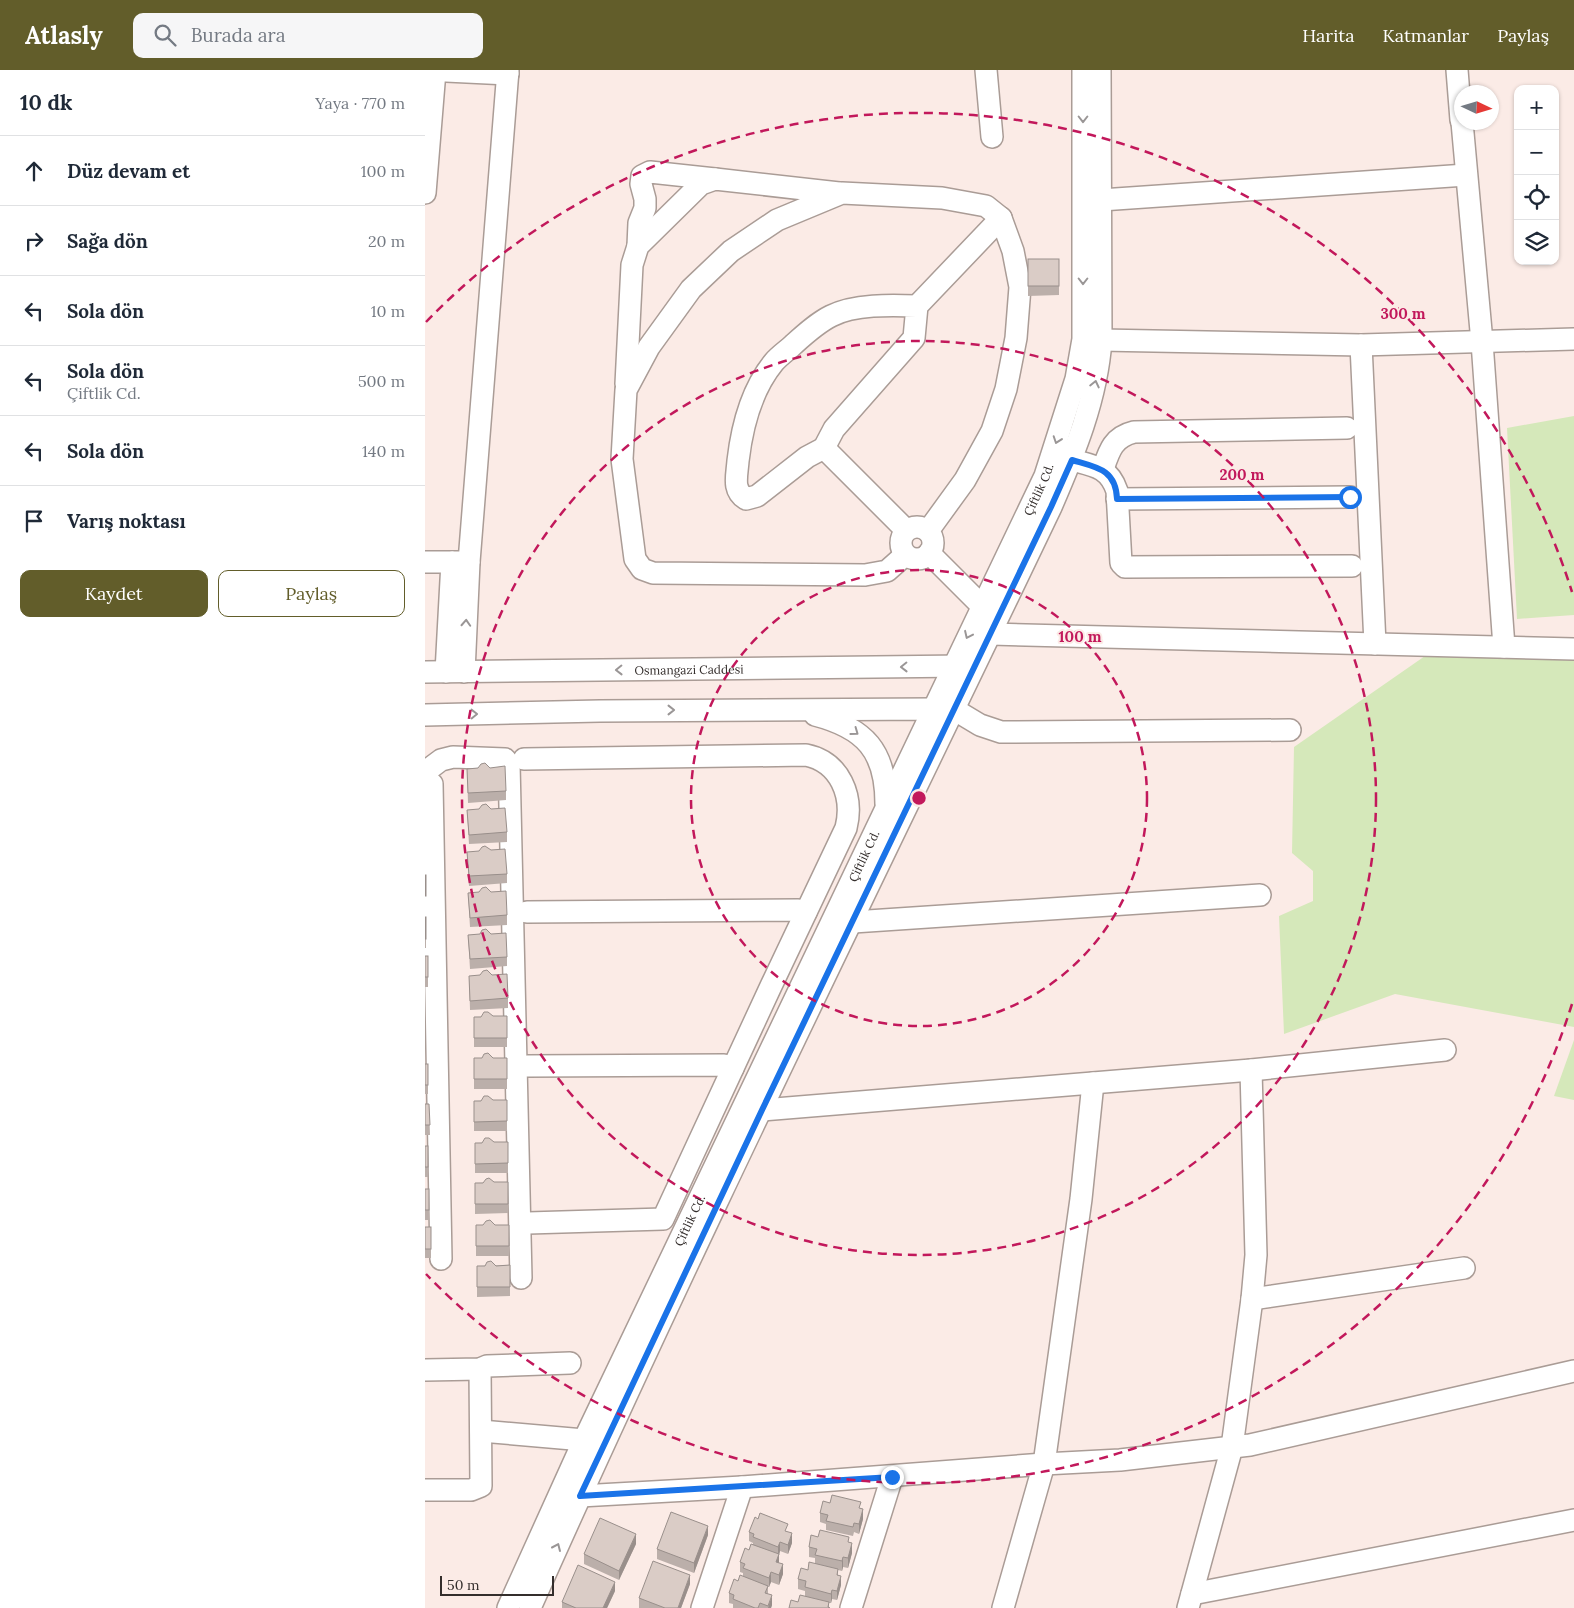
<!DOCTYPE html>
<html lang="tr">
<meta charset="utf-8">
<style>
:root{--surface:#fff;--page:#f6f6f7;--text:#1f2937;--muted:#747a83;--line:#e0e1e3;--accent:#625d2a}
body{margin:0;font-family:Lora,serif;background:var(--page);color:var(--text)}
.controls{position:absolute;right:15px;top:15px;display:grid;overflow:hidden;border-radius:10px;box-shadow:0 1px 4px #0004}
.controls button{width:45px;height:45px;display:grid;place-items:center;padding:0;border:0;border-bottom:1px solid var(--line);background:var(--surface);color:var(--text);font:25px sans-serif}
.compass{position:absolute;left:1029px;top:15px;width:45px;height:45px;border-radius:50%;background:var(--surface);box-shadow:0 1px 4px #0004;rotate:94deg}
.scale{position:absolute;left:15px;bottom:12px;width:114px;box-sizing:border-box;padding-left:5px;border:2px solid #342e2c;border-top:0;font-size:14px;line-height:18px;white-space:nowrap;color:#342e2c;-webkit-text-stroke:4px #fbebe6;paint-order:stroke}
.stop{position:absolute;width:15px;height:15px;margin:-11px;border:4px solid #1a73e8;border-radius:50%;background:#fff}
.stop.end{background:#1a73e8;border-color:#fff;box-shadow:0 1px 5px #0008}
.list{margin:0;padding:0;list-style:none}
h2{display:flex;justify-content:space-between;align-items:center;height:65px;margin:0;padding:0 20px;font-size:21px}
h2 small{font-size:16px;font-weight:400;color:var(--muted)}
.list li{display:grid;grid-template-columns:32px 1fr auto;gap:15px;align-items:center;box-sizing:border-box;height:70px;padding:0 20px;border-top:1px solid var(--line)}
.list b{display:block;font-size:19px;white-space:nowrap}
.list p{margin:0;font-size:16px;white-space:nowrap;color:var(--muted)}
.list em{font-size:16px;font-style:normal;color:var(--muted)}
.actions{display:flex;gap:10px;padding:15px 20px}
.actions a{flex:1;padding:11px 0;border:1px solid var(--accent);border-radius:10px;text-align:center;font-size:18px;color:var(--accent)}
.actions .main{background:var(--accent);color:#fff}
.icon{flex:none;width:28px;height:28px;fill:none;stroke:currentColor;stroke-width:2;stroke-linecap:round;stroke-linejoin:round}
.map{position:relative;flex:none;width:1149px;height:1538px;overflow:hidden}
header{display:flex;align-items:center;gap:30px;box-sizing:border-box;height:70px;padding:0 25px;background:var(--accent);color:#fff}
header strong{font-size:24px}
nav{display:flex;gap:28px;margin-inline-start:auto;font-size:18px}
.search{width:350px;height:45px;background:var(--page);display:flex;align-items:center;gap:12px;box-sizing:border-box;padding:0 18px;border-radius:10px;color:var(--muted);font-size:19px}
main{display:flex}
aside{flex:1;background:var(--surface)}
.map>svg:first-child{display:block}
.green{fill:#d5e8ba}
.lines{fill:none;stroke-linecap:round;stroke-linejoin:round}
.minor-casing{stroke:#aa9c96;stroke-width:24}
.minor{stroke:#fff;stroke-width:21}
.wall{fill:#bbafaa}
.shaded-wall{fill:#998f8b}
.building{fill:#daccc6;stroke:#998f8b}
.oneway{stroke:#9a9696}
.route{stroke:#1a73e8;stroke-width:6}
.ring{fill:none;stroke:#c2185b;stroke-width:2.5;stroke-dasharray:9 6}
.labels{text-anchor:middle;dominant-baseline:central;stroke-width:4;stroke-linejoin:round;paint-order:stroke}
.street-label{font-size:12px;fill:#342e2c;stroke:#fbebe6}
.centre{fill:#c2185b;stroke:#fbebe6;stroke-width:2.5}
.ring-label{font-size:15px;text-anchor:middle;font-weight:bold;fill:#c2185b;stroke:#fbebe6;stroke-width:4;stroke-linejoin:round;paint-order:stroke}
</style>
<header>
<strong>Atlasly</strong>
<div class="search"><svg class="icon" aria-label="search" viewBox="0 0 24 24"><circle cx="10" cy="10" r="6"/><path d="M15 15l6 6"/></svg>Burada ara</div>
<nav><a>Harita</a><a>Katmanlar</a><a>Paylaş</a></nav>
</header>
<main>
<aside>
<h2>10 dk<small>Yaya · 770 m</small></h2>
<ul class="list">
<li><svg class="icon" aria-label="ahead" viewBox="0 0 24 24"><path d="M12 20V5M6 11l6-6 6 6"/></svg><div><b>Düz devam et</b></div><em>100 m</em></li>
<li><svg class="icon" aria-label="right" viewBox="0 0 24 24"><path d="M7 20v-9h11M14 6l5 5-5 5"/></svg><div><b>Sağa dön</b></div><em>20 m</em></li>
<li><svg class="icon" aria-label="left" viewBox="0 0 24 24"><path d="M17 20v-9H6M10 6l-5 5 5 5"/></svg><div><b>Sola dön</b></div><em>10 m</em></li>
<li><svg class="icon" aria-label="left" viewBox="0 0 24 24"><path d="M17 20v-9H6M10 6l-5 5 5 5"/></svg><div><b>Sola dön</b><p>Çiftlik Cd.</p></div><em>500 m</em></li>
<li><svg class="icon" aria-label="left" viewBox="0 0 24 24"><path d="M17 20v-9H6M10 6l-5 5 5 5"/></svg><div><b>Sola dön</b></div><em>140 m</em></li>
<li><svg class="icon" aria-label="arrive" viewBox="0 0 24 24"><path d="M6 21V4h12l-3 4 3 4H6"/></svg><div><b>Varış noktası</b></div></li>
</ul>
<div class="actions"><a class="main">Kaydet</a><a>Paylaş</a></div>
</aside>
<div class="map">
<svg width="1149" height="1538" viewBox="0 0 1149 1538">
<rect width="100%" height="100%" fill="#fbebe6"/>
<g class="green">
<polygon points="1149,346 1149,545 1092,549 1082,358"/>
<polygon points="1000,586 1149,590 1149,957 970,924 859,964 854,846 888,831 888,801 867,783 869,677"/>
<polygon points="1149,970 1149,1030 1129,1026"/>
</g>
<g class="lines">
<g class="minor-casing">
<g id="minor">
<polyline points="0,0 83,4"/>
<polyline points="561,0 567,67"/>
<polyline points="1032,0 1036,50"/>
<polyline points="1037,52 1057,272 1079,577"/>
<polyline points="0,123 10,1"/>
<polyline points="676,130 1041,105"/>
<polyline points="213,176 214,153 220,138 220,129 216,114 217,106 225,102 290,109"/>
<path d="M492 236C466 235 429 234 406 246 392 253 380 264 369 274 363 280 355 285 349 292 326 320 317 356 313 391 312 406 307 420 321 429L332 426 382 387 399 378 409 359 489 268 492 236 576 148"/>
<polyline points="676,270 936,275 1149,269"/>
<polyline points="936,275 950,574"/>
<polyline points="201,314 207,195 213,176 276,114 290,109 414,123"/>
<polyline points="399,378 481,460"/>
<path d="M647 390C669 396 684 397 692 421L696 493 700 497 927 496"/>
<path d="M678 399C684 381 688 367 709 362L922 358"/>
<polyline points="692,429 925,427"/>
<circle cx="492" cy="473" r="16"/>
<polyline points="504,483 557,536"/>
<polyline points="480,485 462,501 440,505 228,503 217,499 210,489 197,389 201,320 224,277 266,219 306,181 352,150 417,123 517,128 561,136 576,148 588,181 595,217 591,268 581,319 567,361 540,410 503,461"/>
<polyline points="0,492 44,492 83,0"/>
<polyline points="566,564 1149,579"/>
<path id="s1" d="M0 602 540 596"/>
<polyline points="21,602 27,492"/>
<polyline points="39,602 44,492"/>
<polyline points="0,645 175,641 508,639 530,640 555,655 576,662 865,660"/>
<path d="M390 645C440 658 461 681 461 734"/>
<path d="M99 689 381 685C415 692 429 726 421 758L346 916 238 1149 103 1153"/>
<polyline points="0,702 16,690 28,687 80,689 84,694 96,1208"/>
<polyline points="0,708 7,714 16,1189"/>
<polyline points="102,842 373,840 381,842"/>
<polyline points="428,852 835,825"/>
<polyline points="102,996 299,995 308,998"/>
<polyline points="337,1040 826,1000 1020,980"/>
<polyline points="827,1229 1039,1198"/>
<polyline points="0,1300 55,1299 62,1296 145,1293"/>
<polyline points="56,1361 159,1370"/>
<polyline points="0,1420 46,1420 56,1416 55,1299"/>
<polyline points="155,1426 317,1417 619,1394 695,1390 825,1375 1149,1301"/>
<polyline points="767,1524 1149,1450"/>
<path id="s2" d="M83 1538 159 1370 620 406 651 309 658 269V0"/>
<path d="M105 1538C270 1167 451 803 626 437 649 384 672 329 676 270L675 0"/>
<polyline points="277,1538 317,1417"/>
<polyline points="426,1538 467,1407"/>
<polyline points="578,1538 619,1394 656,1129 668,1013"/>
<polyline points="763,1538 807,1377 827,1229 831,1185 826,1000"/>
</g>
</g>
<use href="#minor" class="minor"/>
</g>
<g class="wall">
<polygon points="603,189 634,189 634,225 603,226"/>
<polygon points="42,699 81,721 81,730 43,733"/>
<polygon points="42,740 82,762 82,772 44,774"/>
<polygon points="42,782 82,804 82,813 44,816"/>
<polygon points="43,823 82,845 82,855 45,857"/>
<rect x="0" y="847" width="1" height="31"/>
<polygon points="43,865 82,887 82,896 45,899"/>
<rect x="0" y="886" width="3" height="31"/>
<polygon points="44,906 83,928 83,938 45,940"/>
<polygon points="82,946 82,977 49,977 49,947"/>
<rect x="49" y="988" width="33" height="31"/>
<rect x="0" y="994" width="3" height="30"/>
<polygon points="82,1030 82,1061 49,1061 49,1031"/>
<polygon points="0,1034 4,1034 5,1065 0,1065"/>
<polygon points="83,1072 83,1103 50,1103 50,1073"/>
<rect x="0" y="1076" width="3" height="31"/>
<polygon points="83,1112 83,1143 50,1144 50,1113"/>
<rect x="0" y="1119" width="4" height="31"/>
<rect x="51" y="1155" width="33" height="31"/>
<rect x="0" y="1157" width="6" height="31"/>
<polygon points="85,1195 85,1226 52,1227 52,1196"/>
<polygon points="436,1439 438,1449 434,1464 429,1462 428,1466 401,1460 401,1454 395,1452 395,1443"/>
<polygon points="324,1462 363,1462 367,1473 363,1484 355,1481 354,1485 354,1493 358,1504 354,1515 346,1512 344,1517 343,1517 343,1524 347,1535 346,1538 302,1538 308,1538 308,1534 304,1533 304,1523 313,1511 318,1506 318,1503 315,1502 315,1492 328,1474 328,1473 324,1471"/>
<polygon points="283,1465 269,1503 232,1489 232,1479"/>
<polygon points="424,1473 427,1483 423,1498 418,1497 417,1501 413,1500 413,1505 416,1515 412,1530 407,1529 406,1533 404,1533 404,1538 373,1532 380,1526 380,1521 373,1519 373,1509 383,1500 390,1494 390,1488 384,1487 384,1477"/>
<polygon points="211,1474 194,1510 159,1494 159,1484"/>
<polygon points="265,1514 256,1538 214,1538 214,1528"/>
<polygon points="190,1521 182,1538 137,1538 137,1532"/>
</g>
<g class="shaded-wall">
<polygon points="438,1439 438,1449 434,1464 434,1454"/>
<polygon points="283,1456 283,1465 269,1503 269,1493"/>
<polygon points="367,1463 367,1473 363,1484 363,1475"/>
<polygon points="211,1464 211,1474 194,1510 194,1501"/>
<polygon points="355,1472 355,1481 354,1485 354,1494 351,1492 353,1486 353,1477"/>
<polygon points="427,1473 427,1483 423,1498 423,1488"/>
<polygon points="418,1487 418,1497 417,1501 417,1491"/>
<polygon points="358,1494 358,1504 354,1515 354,1505"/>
<polygon points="346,1502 346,1512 344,1517 344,1508"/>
<polygon points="265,1505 265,1514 256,1538 253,1538"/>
<polygon points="416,1506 416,1515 412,1530 412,1521"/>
<polygon points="190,1512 190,1521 182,1538 178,1538"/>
<polygon points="407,1520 407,1529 406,1533 406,1524"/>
<polygon points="347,1525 347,1535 346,1538 343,1538"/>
</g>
<g class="building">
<rect x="603" y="189" width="31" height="27"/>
<polygon points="60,693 65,698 80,696 81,721 43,723 42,699 53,698 56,694"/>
<polygon points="61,734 66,739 80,738 82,762 44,765 42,740 54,739 57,735"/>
<polygon points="60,776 66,780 80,779 82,804 44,806 42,782 54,781 57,777"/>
<rect x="0" y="805" width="1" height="21"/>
<polygon points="61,817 66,822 81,821 82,845 45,848 43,823 54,822 57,818"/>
<rect x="0" y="847" width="1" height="22"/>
<polygon points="61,859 66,864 81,863 82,887 45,889 43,865 55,864 57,860"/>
<rect x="0" y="886" width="3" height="21"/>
<polygon points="62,900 67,905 82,904 83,928 45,931 44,906 55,905 58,901"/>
<polygon points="59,942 63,942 68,946 82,946 82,968 49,968 49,947 56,947"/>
<polygon points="63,983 68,988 82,988 82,1009 49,1009 49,988 57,988 59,984"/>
<rect x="0" y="994" width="3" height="21"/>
<polygon points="59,1026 63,1026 68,1030 82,1030 82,1051 49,1052 49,1031 56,1031"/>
<polygon points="0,1034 4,1034 5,1055 0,1055"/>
<polygon points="60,1068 64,1068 69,1072 83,1072 83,1093 50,1094 50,1073 57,1073"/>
<rect x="0" y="1076" width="3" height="21"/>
<polygon points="64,1108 69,1112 83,1112 83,1134 50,1134 50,1113 58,1113 61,1109"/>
<rect x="0" y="1119" width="4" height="21"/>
<polygon points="65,1150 70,1155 84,1155 84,1176 51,1176 51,1155 58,1155 61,1151"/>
<rect x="0" y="1157" width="6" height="22"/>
<polygon points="66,1191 71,1196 85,1195 85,1217 52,1217 52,1196 60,1196 62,1192"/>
<polygon points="407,1425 436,1432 434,1438 438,1439 434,1454 429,1453 428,1457 401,1451 403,1445 395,1443 398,1431 405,1433"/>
<polygon points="246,1442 283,1456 269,1493 232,1479"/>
<polygon points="335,1443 363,1454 360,1461 367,1463 363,1475 355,1472 353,1477 328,1467 329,1464 324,1462 330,1447 333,1449"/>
<polygon points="175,1448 211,1464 194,1501 159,1484"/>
<polygon points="395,1460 424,1467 423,1472 427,1473 423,1488 418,1487 417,1491 390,1485 392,1479 384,1477 386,1465 393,1467"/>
<polygon points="326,1474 354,1484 351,1492 358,1494 354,1505 346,1502 344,1508 318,1498 320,1494 315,1492 320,1478 324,1480"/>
<polygon points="228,1491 265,1505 253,1538 240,1538 214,1528"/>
<polygon points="384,1492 413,1499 412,1505 416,1506 412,1521 407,1520 406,1524 380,1517 381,1511 373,1509 376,1498 383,1500"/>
<polygon points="153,1495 190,1512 178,1538 151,1538 137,1532"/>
<polygon points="315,1505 343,1516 340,1523 347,1525 343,1536 335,1533 333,1538 330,1538 308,1529 309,1525 304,1523 309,1509 313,1511"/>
<polygon points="375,1525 404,1532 403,1537 405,1538 364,1538 366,1530 373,1532"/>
</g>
<defs><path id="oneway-chevron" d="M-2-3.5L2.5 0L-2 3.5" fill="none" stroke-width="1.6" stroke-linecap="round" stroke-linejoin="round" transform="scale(1.25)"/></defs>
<g class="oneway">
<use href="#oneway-chevron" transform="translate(658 49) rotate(90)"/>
<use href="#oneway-chevron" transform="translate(658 211) rotate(90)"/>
<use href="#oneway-chevron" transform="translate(670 314) rotate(-77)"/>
<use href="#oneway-chevron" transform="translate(632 370) rotate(109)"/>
<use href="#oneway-chevron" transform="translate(41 553) rotate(-87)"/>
<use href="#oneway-chevron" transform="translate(543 565) rotate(115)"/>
<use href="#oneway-chevron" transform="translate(479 597) rotate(179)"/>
<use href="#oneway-chevron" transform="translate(194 600) rotate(179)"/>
<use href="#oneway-chevron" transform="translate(246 640)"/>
<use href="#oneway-chevron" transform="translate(49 644) rotate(-1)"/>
<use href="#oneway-chevron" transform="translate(430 662) rotate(36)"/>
<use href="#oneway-chevron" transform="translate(132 1477) rotate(-66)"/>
</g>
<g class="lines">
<path class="route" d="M467 1407 155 1426 337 1040 626 437 647 390C671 397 691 399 692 429L925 427"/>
</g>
<g class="ring">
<circle cx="494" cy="728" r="228"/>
<circle cx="494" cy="728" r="457"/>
<path d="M1147 934A685 685 0 0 1 1 1204M1 252A685 685 0 0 1 1147 522"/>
</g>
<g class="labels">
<g class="street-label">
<text stroke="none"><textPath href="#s2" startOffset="1238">Çiftlik Cd.</textPath></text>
<text stroke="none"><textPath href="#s1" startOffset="264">Osmangazi Caddesi</textPath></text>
<text stroke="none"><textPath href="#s2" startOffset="832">Çiftlik Cd.</textPath></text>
<text stroke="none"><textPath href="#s2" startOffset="428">Çiftlik Cd.</textPath></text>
</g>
</g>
<circle cx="494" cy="728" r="8" class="centre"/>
<g class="ring-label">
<text x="978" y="249">300 m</text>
<text x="817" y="410">200 m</text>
<text x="655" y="572">100 m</text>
</g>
</svg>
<div class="controls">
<button>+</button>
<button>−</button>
<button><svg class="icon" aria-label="locate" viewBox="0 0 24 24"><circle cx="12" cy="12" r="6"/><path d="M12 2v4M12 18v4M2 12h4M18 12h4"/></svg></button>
<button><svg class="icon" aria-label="layers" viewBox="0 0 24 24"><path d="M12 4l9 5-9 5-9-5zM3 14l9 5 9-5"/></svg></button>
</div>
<svg class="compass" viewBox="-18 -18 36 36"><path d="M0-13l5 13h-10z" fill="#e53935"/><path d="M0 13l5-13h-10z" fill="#747a83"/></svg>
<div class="scale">50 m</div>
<div class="stop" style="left:925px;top:427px"></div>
<div class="stop end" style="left:467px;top:1407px"></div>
</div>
</main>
